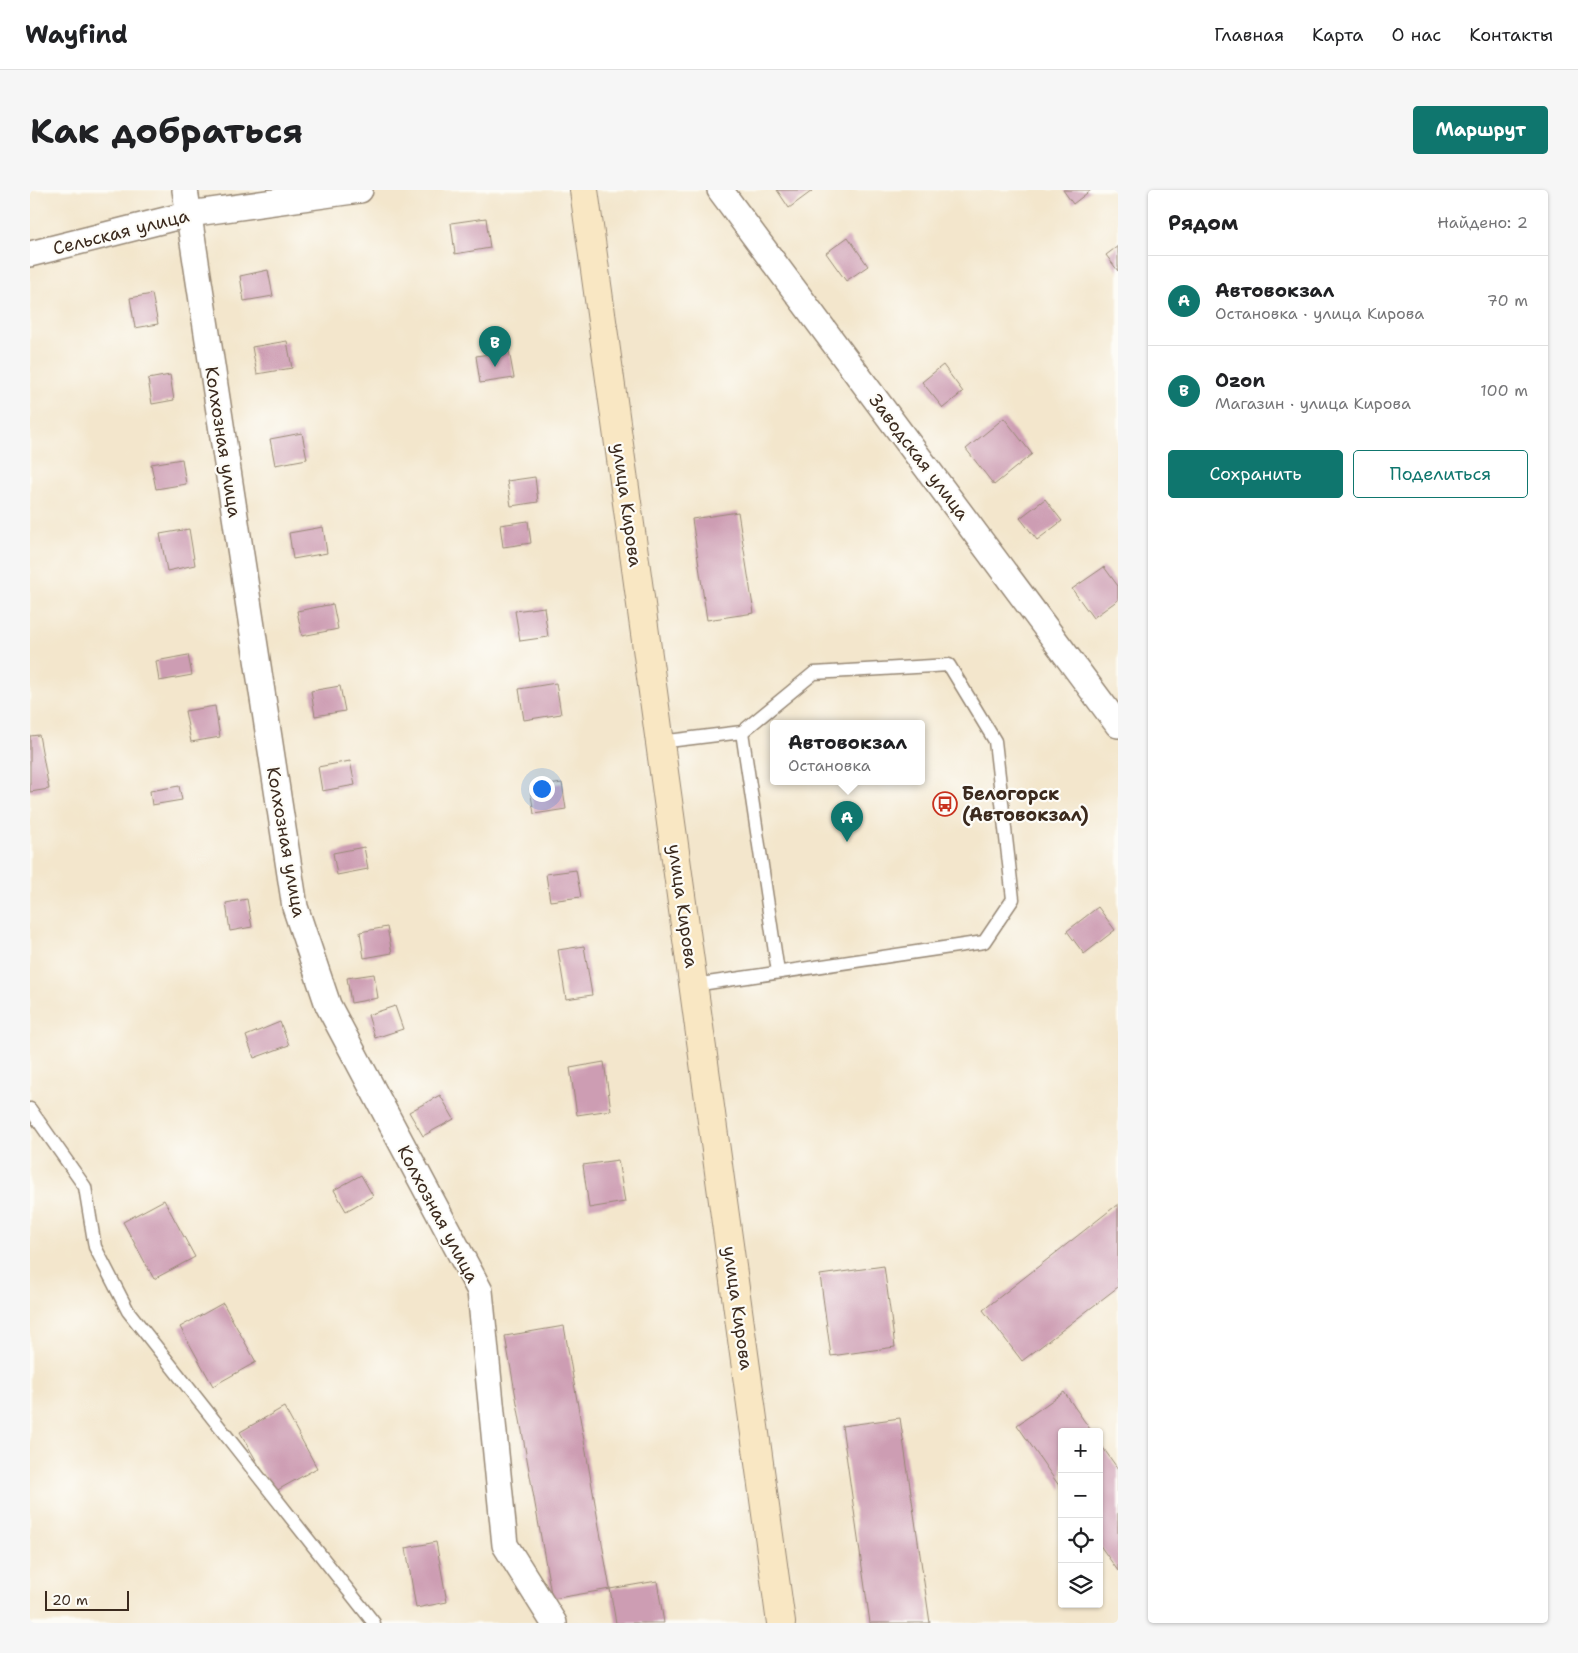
<!DOCTYPE html>
<html lang="ru">
<meta charset="utf-8">
<style>
:root{--surface:#fff;--page:#f6f6f6;--text:#202124;--muted:#757577;--line:#e0e0e0;--accent:#0f766e}
body{margin:0;font-family:"Shantell Sans",sans-serif;background:var(--page);color:var(--text)}
.controls{position:absolute;right:15px;bottom:15px;display:grid;overflow:hidden;border-radius:5px;box-shadow:0 1px 4px #0004}
.controls button{width:45px;height:45px;display:grid;place-items:center;padding:0;border:0;border-bottom:1px solid var(--line);background:var(--surface);color:var(--text);font:25px sans-serif}
.scale{position:absolute;left:15px;bottom:12px;width:84px;box-sizing:border-box;padding-left:5px;border:2px solid #3b2a1e;border-top:0;font-size:14px;line-height:18px;white-space:nowrap;color:#3b2a1e;-webkit-text-stroke:4px #fdfcf7;paint-order:stroke}
.you{position:absolute;left:511px;top:598px;width:18px;height:18px;margin:-12px;border:4px solid #fff;border-radius:50%;background:#1a73e8;box-shadow:0 0 0 8px #1a73e833}
.badge{display:grid;place-items:center;width:32px;height:32px;border-radius:50%;background:var(--accent);color:#fff;font-size:16px;font-weight:700}
.pin{position:absolute;translate:-50% -41px;filter:drop-shadow(0 1px 2px #0008)}
.pin::after{content:'';position:absolute;top:26px;width:18px;height:15px;background:inherit;clip-path:polygon(0 0,100% 0,50% 100%)}
.popup{position:absolute;left:740px;top:530px;width:155px;height:65px;box-sizing:border-box;display:grid;place-content:center;border-radius:5px;background:var(--surface);filter:drop-shadow(0 1px 4px #0005);font-size:16px;white-space:nowrap;color:var(--muted)}
.popup b{font-size:19px;color:var(--text)}
.popup::after{content:'';position:absolute;left:50%;top:100%;margin-left:-10px;border:10px solid transparent;border-top-color:var(--surface)}
.list{margin:0;padding:0;list-style:none}
h2{display:flex;justify-content:space-between;align-items:center;height:65px;margin:0;padding:0 20px;font-size:21px}
h2 small{font-size:16px;font-weight:400;color:var(--muted)}
.list li{display:grid;grid-template-columns:32px 1fr auto;gap:15px;align-items:center;box-sizing:border-box;height:90px;padding:0 20px;border-top:1px solid var(--line)}
.list b{display:block;font-size:19px;white-space:nowrap}
.list p{margin:0;font-size:16px;white-space:nowrap;color:var(--muted)}
.list em{font-size:16px;font-style:normal;color:var(--muted)}
.actions{display:flex;gap:10px;padding:15px 20px}
.actions a{flex:1;padding:11px 0;border:1px solid var(--accent);border-radius:5px;text-align:center;font-size:18px;color:var(--accent)}
.actions .main{background:var(--accent);color:#fff}
.icon{flex:none;width:28px;height:28px;fill:none;stroke:currentColor;stroke-width:2;stroke-linecap:round;stroke-linejoin:round}
.map{position:relative;flex:none;width:1088px;height:1433px;overflow:hidden;border-radius:5px}
header{display:flex;align-items:center;gap:30px;box-sizing:border-box;height:70px;padding:0 25px;background:var(--surface);border-bottom:1px solid var(--line)}
header strong{font-size:24px}
nav{display:flex;gap:28px;margin-inline-start:auto;font-size:18px}
.intro{display:flex;align-items:center;justify-content:space-between;box-sizing:border-box;height:120px;padding:0 30px}
h1{margin:0;font-size:35px}
.button{padding:12px 22px;border-radius:5px;background:var(--accent);color:#fff;font-size:18px;font-weight:700}
main{display:flex;gap:30px;padding:0 30px}
aside{flex:1;background:var(--surface);border-radius:5px;box-shadow:0 1px 4px #0004}
.map>svg:first-child{display:block}
.building{fill:#cd9db3}
.lines{fill:none;stroke-linecap:round;stroke-linejoin:round}
.service-casing{stroke:#978875;stroke-width:15}
.minor-casing{stroke:#978875;stroke-width:28}
.secondary-casing{stroke:#978875;stroke-width:30}
.service{stroke:#fff;stroke-width:12}
.minor{stroke:#fff;stroke-width:25}
.secondary{stroke:#f9e7c3;stroke-width:28}
.labels{text-anchor:middle;dominant-baseline:central;stroke-width:4.5;stroke-linejoin:round;paint-order:stroke}
.street-label{font-size:18px;fill:#3b2a1e;stroke:#fdfcf7}
.poi-label{font-size:18px;font-weight:bold;fill:#3b2a1e;stroke:#fdfcf7;text-anchor:start}
</style>
<header>
<strong>Wayfind</strong>
<nav><a>Главная</a><a>Карта</a><a>О нас</a><a>Контакты</a></nav>
</header>
<div class="intro"><h1>Как добраться</h1><a class="button">Маршрут</a></div>
<main>
<div class="map">
<svg width="1088" height="1433" viewBox="0 0 1088 1433">
<rect width="100%" height="100%" fill="#fdfcf7"/>
<filter id="ink" filterUnits="userSpaceOnUse"><feTurbulence type="fractalNoise" baseFrequency=".02" numOctaves="2"/><feDisplacementMap in="SourceGraphic" scale="10" xChannelSelector="R" yChannelSelector="G"/><feConvolveMatrix kernelMatrix="1 2 1 2 8 2 1 2 1" color-interpolation-filters="sRGB"/></filter>
<filter id="wash" filterUnits="userSpaceOnUse"><feTurbulence type="fractalNoise" baseFrequency=".0096" numOctaves="4" result="noise"/><feDisplacementMap in="SourceGraphic" scale="20" xChannelSelector="R" yChannelSelector="G"/><feGaussianBlur stdDeviation="1.12" result="paint"/><feColorMatrix in="noise" values="0 0 0 0 0 0 0 0 0 0 0 0 0 0 0 0 0 1.4 0 .05"/><feComposite in="paint" operator="in"/></filter>
<g filter="url(#wash)">
<rect width="100%" height="100%" fill="#f3e6cc"/>
<g id="blocks">
<g class="building">
<polygon points="747,0 782,0 782,1 759,18"/>
<polygon points="1033,0 1061,0 1043,14"/>
<polygon points="456,28 460,58 425,64 421,33"/>
<polygon points="818,47 838,76 816,91 796,63"/>
<polygon points="1088,56 1088,81 1076,65"/>
<polygon points="238,80 243,106 214,111 210,86"/>
<polygon points="122,104 128,134 105,138 100,108"/>
<polygon points="257,151 262,178 227,184 222,157"/>
<polygon points="479,161 484,188 450,193 446,166"/>
<polygon points="913,175 933,202 913,218 892,192"/>
<polygon points="140,185 144,210 122,214 118,189"/>
<polygon points="974,228 1002,264 964,295 936,259"/>
<polygon points="272,243 277,269 245,275 240,249"/>
<polygon points="152,269 156,294 126,299 121,274"/>
<polygon points="505,287 508,312 481,316 477,291"/>
<polygon points="1015,309 1032,331 1007,350 990,328"/>
<polygon points="708,322 724,423 677,430 662,329"/>
<polygon points="498,331 501,353 473,357 470,335"/>
<polygon points="293,337 297,363 263,369 259,343"/>
<polygon points="159,339 165,375 137,381 130,344"/>
<polygon points="1074,377 1088,396 1088,410 1063,428 1042,399"/>
<polygon points="303,414 308,439 272,446 267,421"/>
<polygon points="514,417 518,447 490,451 485,421"/>
<polygon points="158,465 162,485 129,491 126,471"/>
<polygon points="526,493 531,524 494,530 489,499"/>
<polygon points="310,496 315,521 285,526 281,501"/>
<polygon points="185,516 190,547 161,552 155,521"/>
<polygon points="9,545 19,599 0,602 0,546"/>
<polygon points="320,571 325,595 292,601 288,577"/>
<polygon points="532,593 536,619 504,624 500,598"/>
<polygon points="149,596 152,610 122,615 120,601"/>
<polygon points="334,657 338,679 307,685 303,663"/>
<polygon points="546,680 551,707 520,711 516,684"/>
<polygon points="217,709 222,737 200,741 196,713"/>
<polygon points="1068,717 1085,740 1054,764 1037,741"/>
<polygon points="357,737 362,763 334,768 330,742"/>
<polygon points="554,756 562,805 536,809 528,760"/>
<polygon points="344,784 348,808 321,813 317,788"/>
<polygon points="365,816 373,839 345,848 338,825"/>
<polygon points="250,832 259,855 224,868 216,846"/>
<polygon points="574,872 581,920 547,925 540,878"/>
<polygon points="410,905 424,929 393,946 379,922"/>
<polygon points="588,970 595,1012 559,1018 553,975"/>
<polygon points="331,985 343,1006 316,1021 304,1000"/>
<polygon points="134,1010 165,1067 124,1089 93,1032"/>
<polygon points="1088,1014 1088,1097 992,1171 953,1120"/>
<polygon points="854,1076 865,1157 801,1166 790,1085"/>
<polygon points="193,1113 226,1172 183,1196 150,1137"/>
<polygon points="534,1136 580,1399 522,1409 475,1146"/>
<polygon points="1034,1202 1062,1242 1032,1242 1032,1300 987,1235"/>
<polygon points="254,1217 287,1278 244,1302 210,1242"/>
<polygon points="870,1228 900,1433 840,1433 812,1236"/>
<polygon points="1069,1252 1088,1279 1088,1381 1069,1354"/>
<polygon points="406,1352 417,1412 386,1418 376,1358"/>
<polygon points="627,1391 634,1433 586,1433 580,1399"/>
</g>
</g>
</g>
<g filter="url(#ink)">
<use href="#blocks" fill-opacity="0" stroke="#978875" stroke-width="1"/>
<g class="lines">
<g class="service-casing">
<g id="service">
<polyline points="712,542 748,782"/>
<polyline points="630,552 712,542 784,483 919,475 965,551 983,709 954,752 664,795"/>
<polyline points="0,919 55,997 65,1057 98,1121 344,1433"/>
</g>
</g>
<g class="minor-casing">
<g id="minor">
<polyline points="155,0 265,717 298,815 450,1101 475,1355 524,1433"/>
<polyline points="690,0 1088,535"/>
<polyline points="0,64 159,24 330,0"/>
</g>
</g>
<g class="secondary-casing">
<polyline id="secondary" points="554,0 751,1433"/>
</g>
<use href="#service" class="service"/>
<use href="#minor" class="minor"/>
<use href="#secondary" class="secondary"/>
</g>
</g>
<defs>
<g id="bus-ring" transform="scale(1.25)"><circle r="9.5" fill="#fdfcf7" stroke="#c8321e" stroke-width="1.5"/><path d="M-5-6H5V4H4V6H2V4H-2V6H-4V4H-5ZM-3.5-4V0h7V-4ZM-3.5 1.2v1.5H-2V1.2ZM2 1.2v1.5H3.5V1.2Z" fill="#c8321e"/></g>
</defs>
<g fill-rule="evenodd">
<use href="#bus-ring" x="915" y="614"/>
</g>
<g class="labels">
<g class="street-label">
<text transform="translate(91 42) rotate(-14)">Сельская улица</text>
<text transform="translate(193 252) rotate(81)">Колхозная улица</text>
<text transform="translate(889 267) rotate(53)">Заводская улица</text>
<text transform="translate(597 315) rotate(82)">улица Кирова</text>
<text transform="translate(256 652) rotate(80)">Колхозная улица</text>
<text transform="translate(653 716) rotate(82)">улица Кирова</text>
<text transform="translate(408 1024) rotate(62)">Колхозная улица</text>
<text transform="translate(708 1118) rotate(82)">улица Кирова</text>
</g>
<g class="poi-label">
<text x="932" y="604">Белогорск<tspan x="932" dy="21">(Автовокзал)</tspan></text>
</g>
</g>
</svg>
<div class="controls">
<button>+</button>
<button>−</button>
<button><svg class="icon" aria-label="locate" viewBox="0 0 24 24"><circle cx="12" cy="12" r="6"/><path d="M12 2v4M12 18v4M2 12h4M18 12h4"/></svg></button>
<button><svg class="icon" aria-label="layers" viewBox="0 0 24 24"><path d="M12 4l9 5-9 5-9-5zM3 14l9 5 9-5"/></svg></button>
</div>
<div class="scale">20 m</div>
<div class="you"></div>
<div class="pin badge" style="left:817px;top:652px">A</div>
<div class="popup"><b>Автовокзал</b>Остановка</div>
<div class="pin badge" style="left:465px;top:177px">B</div>
</div>
<aside>
<h2>Рядом<small>Найдено: 2</small></h2>
<ul class="list">
<li><span class="badge">A</span><div><b>Автовокзал</b><p>Остановка · улица Кирова</p></div><em>70 m</em></li>
<li><span class="badge">B</span><div><b>Ozon</b><p>Магазин · улица Кирова</p></div><em>100 m</em></li>
</ul>
<div class="actions"><a class="main">Сохранить</a><a>Поделиться</a></div>
</aside>
</main>
